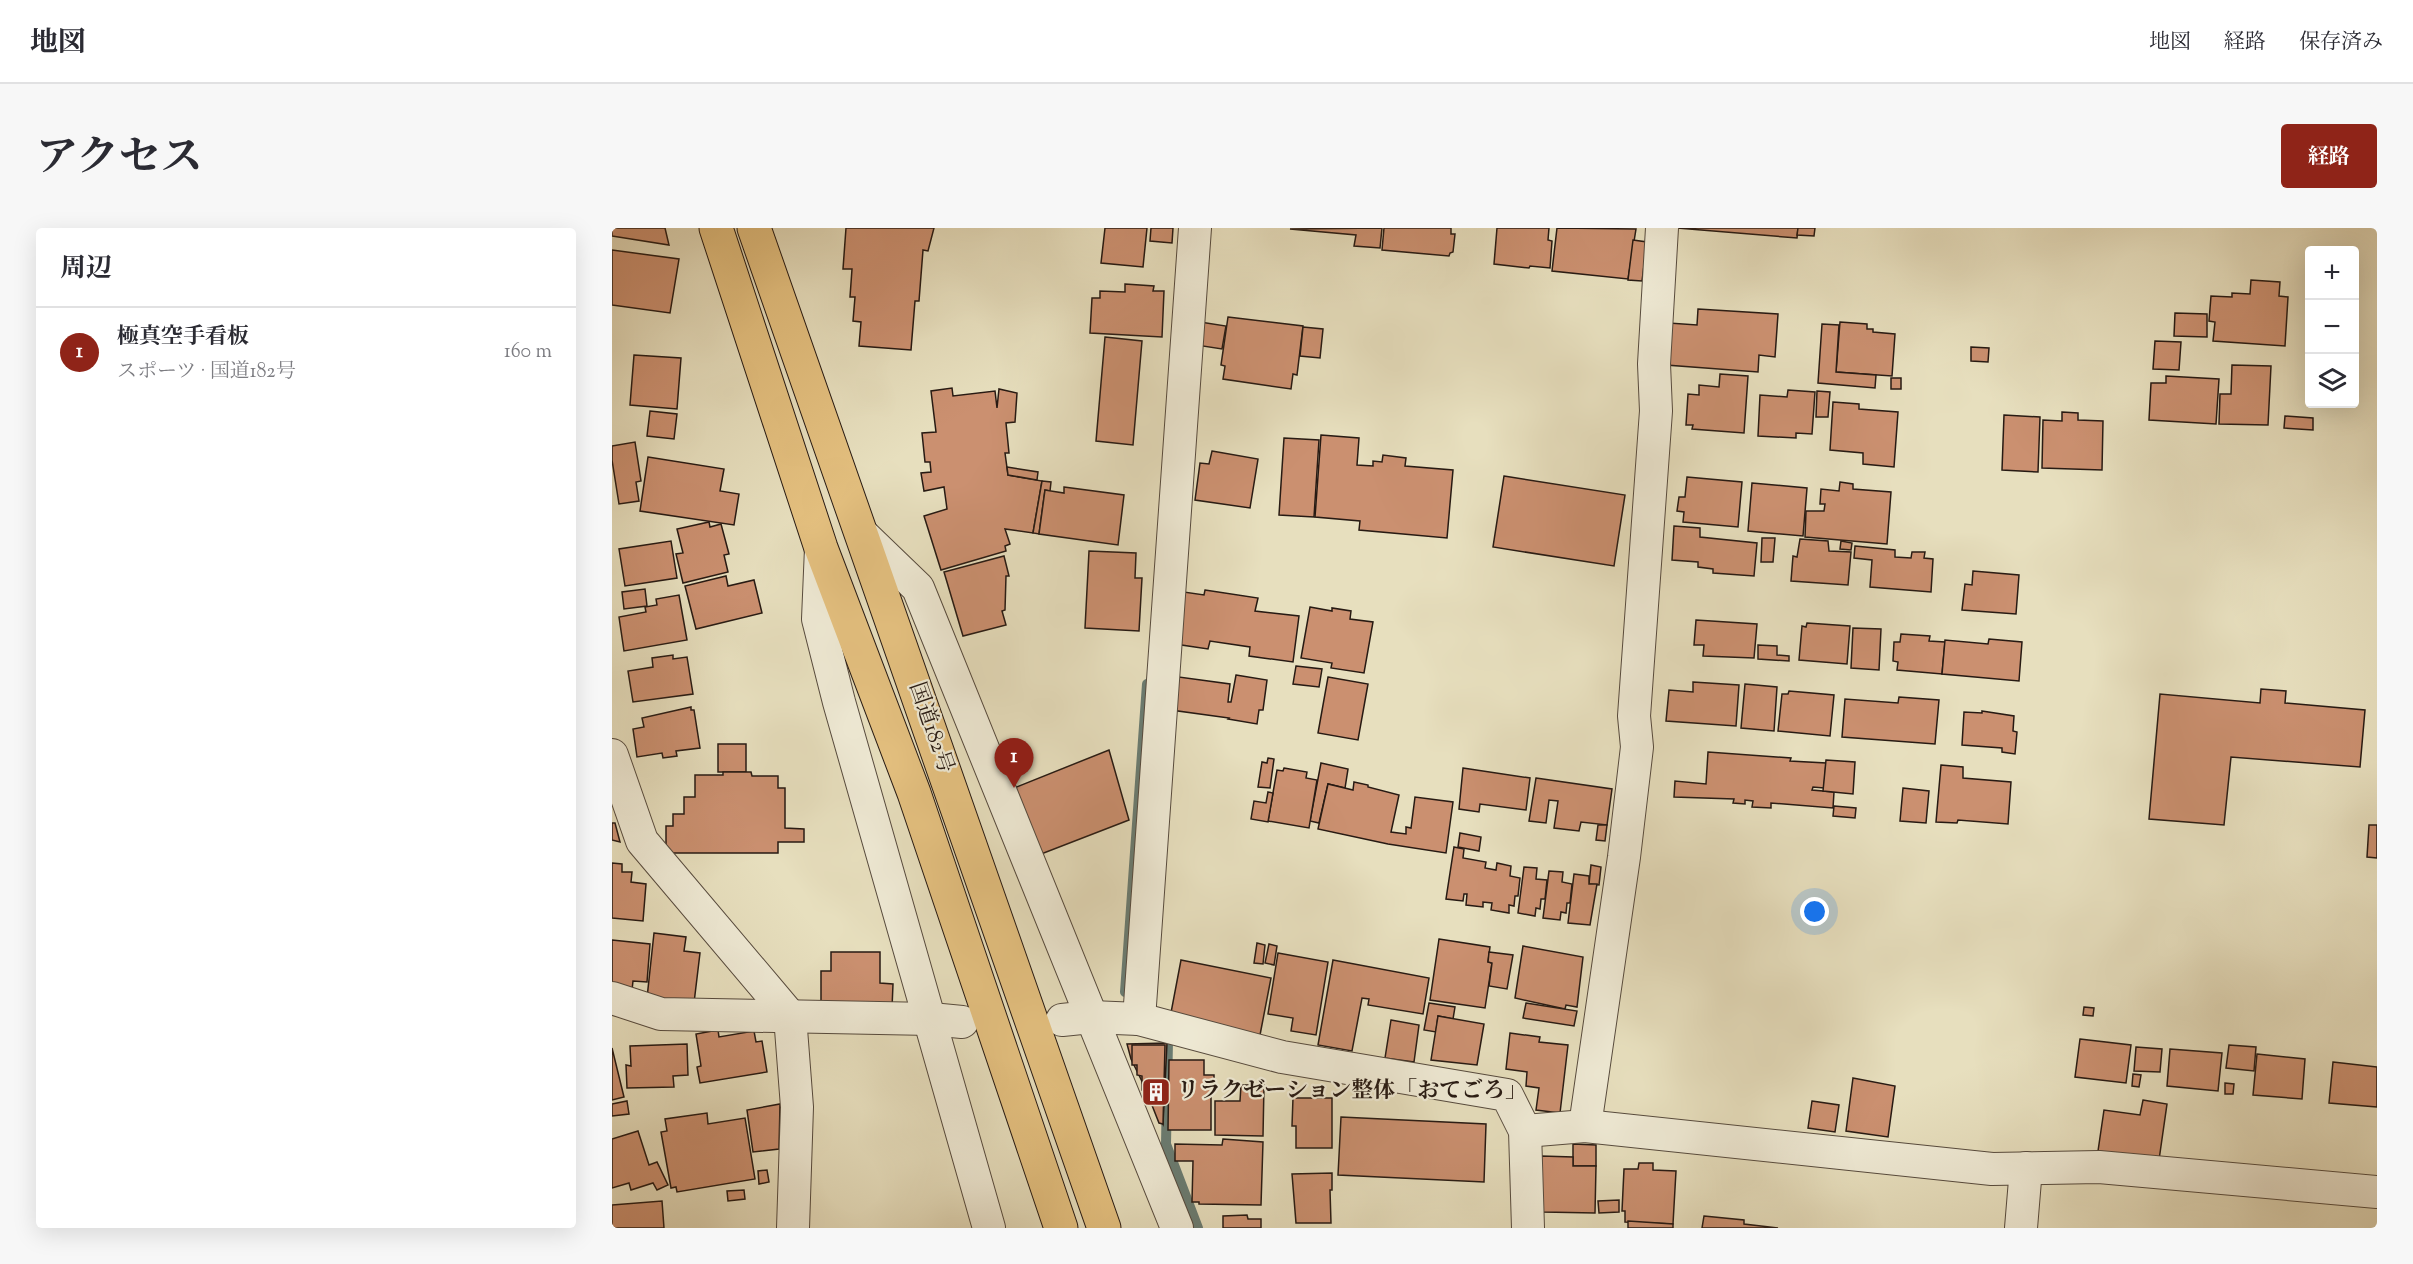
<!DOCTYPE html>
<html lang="ja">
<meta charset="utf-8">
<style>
:root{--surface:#fff;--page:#f7f7f7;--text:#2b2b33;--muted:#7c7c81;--line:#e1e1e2;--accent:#8f2418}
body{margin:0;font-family:"Sorts Mill Goudy","Noto Serif JP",serif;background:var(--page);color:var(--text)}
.controls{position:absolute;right:18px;top:18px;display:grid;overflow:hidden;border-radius:6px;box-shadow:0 6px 24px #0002}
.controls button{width:54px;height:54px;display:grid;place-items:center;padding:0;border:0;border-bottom:2px solid var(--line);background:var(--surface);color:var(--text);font:30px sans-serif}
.you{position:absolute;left:1203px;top:684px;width:21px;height:21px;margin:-15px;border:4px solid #fff;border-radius:50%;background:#1a73e8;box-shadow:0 0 0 9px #1a73e833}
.badge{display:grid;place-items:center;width:39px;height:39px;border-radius:50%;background:var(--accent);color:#fff;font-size:20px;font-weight:700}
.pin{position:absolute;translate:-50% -50px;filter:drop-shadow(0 2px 3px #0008)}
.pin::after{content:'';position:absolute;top:32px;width:21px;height:18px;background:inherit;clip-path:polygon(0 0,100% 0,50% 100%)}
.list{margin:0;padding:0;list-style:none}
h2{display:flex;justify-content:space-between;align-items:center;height:78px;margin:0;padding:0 24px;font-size:26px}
h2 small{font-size:20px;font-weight:400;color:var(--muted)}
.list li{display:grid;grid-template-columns:39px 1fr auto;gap:18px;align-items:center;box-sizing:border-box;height:90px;padding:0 24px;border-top:2px solid var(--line)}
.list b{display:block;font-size:22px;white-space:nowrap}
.list p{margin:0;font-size:20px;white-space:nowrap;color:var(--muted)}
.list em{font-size:20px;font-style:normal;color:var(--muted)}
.icon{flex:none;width:33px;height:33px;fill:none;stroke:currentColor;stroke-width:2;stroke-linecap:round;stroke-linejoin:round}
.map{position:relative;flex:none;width:1765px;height:1000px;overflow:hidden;border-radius:6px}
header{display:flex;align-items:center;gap:36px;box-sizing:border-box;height:84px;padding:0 30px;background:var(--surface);border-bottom:2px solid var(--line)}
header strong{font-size:28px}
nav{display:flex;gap:33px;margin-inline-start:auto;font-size:21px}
.intro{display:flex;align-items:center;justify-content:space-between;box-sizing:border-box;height:144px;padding:0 36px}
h1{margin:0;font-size:42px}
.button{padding:15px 27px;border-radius:6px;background:var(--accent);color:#fff;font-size:21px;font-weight:700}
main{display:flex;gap:36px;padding:0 36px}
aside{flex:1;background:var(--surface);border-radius:6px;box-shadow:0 6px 24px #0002}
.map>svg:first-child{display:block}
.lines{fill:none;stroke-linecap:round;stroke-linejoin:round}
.stream{stroke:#6a7c72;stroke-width:10}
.building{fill:#cb9070;stroke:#271a13;stroke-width:1.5}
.street-casing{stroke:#574b3e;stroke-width:34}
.highway-casing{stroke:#271a13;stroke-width:35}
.street{stroke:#efead5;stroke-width:32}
.highway{stroke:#e4c07f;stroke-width:33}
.labels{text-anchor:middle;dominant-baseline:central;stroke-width:4.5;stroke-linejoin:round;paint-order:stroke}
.street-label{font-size:22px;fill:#271a13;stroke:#efead5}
.poi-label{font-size:22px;font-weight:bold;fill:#271a13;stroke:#efead5;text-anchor:start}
</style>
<header>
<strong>地図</strong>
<nav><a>地図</a><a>経路</a><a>保存済み</a></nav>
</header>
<div class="intro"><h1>アクセス</h1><a class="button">経路</a></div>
<main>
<aside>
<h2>周辺<small></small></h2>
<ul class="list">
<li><span class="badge">1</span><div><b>極真空手看板</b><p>スポーツ · 国道182号</p></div><em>160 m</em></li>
</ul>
</aside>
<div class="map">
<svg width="1765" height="1000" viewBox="0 0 1765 1000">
<rect width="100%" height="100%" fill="#e7dfbe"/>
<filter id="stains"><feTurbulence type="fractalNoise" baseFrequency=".00333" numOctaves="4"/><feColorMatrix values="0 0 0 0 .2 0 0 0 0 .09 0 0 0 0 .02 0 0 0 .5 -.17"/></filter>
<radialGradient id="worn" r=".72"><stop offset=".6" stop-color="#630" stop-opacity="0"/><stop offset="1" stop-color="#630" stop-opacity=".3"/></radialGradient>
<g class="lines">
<g class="stream">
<polyline points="513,764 535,456"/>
<polyline points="556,813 554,916 586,1000"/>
</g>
</g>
<g class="building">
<polygon points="0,0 53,0 57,17 0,8"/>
<polygon points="234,0 322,0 316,23 311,22 307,73 303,73 299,122 247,118 249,94 241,93 243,69 238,69 240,41 231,41"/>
<polygon points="493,0 535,0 531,39 489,35"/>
<polygon points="539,0 561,0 560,15 538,13"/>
<polygon points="770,0 768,20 742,18 744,7 678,1"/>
<polygon points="772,0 839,0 839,6 843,6 841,24 838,25 837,28 770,22"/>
<polygon points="885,0 937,0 936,12 940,13 938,40 918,38 917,40 882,36"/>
<polygon points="945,0 1024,1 1016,51 940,43"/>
<polygon points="1065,0 1186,0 1185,10"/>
<polygon points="1186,0 1203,0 1202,8 1185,7"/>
<polygon points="1021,12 1035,14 1030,53 1016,52"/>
<polygon points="0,22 67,31 58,85 0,77"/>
<polygon points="1639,52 1668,54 1667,68 1676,69 1673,118 1601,113 1603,94 1597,93 1599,68 1620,69 1620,65 1638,66"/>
<polygon points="513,56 542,58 541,63 552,63 550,109 478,105 480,70 488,70 488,63 513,64"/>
<polygon points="1086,81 1166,86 1163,129 1147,127 1146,144 1054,137 1057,95 1085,97"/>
<polygon points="1563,85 1595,86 1595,109 1562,108"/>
<polygon points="616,89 691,98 685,147 681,146 679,161 611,151 613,138 609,137"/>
<polygon points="588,94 614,98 610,121 584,117"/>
<polygon points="1228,94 1255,96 1255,101 1261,101 1261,104 1283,106 1280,148 1224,144"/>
<polygon points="1210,96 1227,97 1224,144 1264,147 1263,160 1206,155"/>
<polygon points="691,99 711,101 708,130 688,128"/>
<polygon points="493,109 530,113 521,217 484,213"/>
<polygon points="1543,113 1569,114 1567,142 1541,141"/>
<polygon points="1359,119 1377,120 1376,134 1359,133"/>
<polygon points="22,127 69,130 65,181 18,177"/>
<polygon points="1620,137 1659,138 1656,197 1607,196 1608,166 1619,166"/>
<polygon points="1108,146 1136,148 1132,205 1080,201 1081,197 1074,197 1076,166 1087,167 1087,157 1107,159"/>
<polygon points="1554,148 1607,151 1604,196 1537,192 1539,155 1554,155"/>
<rect x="1279" y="150" width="10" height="11"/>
<polygon points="340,160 341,168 383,163 385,180 387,161 405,165 403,194 394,195 397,225 393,225 396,247 430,253 421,305 393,301 398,316 393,318 394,323 329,342 312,288 335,281 332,259 312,263 309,245 319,244 318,234 313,234 310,205 324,204 319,163"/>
<polygon points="1176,162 1203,164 1200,206 1184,205 1184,210 1146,208 1148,167 1175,169"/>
<polygon points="1205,163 1218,164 1216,189 1204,189"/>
<polygon points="1221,174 1247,176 1247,181 1286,184 1282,239 1251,236 1251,225 1218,222"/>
<polygon points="38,183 65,186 62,211 35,208"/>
<polygon points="1450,184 1466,185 1466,192 1491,193 1490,242 1430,240 1431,192 1450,193"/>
<polygon points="1392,187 1428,189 1426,244 1390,242"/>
<polygon points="1673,188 1701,190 1701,202 1672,200"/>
<polygon points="709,207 747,210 745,237 761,238 761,233 770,234 771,227 794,230 793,238 841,242 835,310 747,302 748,293 703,289"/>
<polygon points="672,210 707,212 702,289 667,287"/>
<polygon points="23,214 29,253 24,254 27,273 7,276 0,232 0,218"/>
<polygon points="600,223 646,231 638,280 583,272 588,235 597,236"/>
<polygon points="36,229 112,241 108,263 127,266 122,297 28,283"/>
<polygon points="395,239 426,244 425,252 396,247"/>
<polygon points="892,248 1013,267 1002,338 881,319"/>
<polygon points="1075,249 1130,254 1126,299 1071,294 1072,284 1065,283 1067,269 1073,269"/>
<polygon points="430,253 439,254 438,263 433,262 427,306 421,305"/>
<polygon points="1228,254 1241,256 1241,261 1279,264 1275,316 1193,309 1194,283 1212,283 1213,276 1208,276 1209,261 1227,263"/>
<polygon points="1140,255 1195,260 1191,308 1136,303"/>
<polygon points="452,259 512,267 506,317 427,306 433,262 452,265"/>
<polygon points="97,294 98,299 109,296 117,326 112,327 116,344 71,355 64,326 71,325 65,301"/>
<polygon points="1062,298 1088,300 1088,309 1145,315 1142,348 1101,345 1101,341 1086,339 1086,334 1060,332"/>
<polygon points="1150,310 1163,310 1161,334 1149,334"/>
<polygon points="1188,311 1216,313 1217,323 1239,324 1236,357 1179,353 1181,328 1185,329"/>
<polygon points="59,313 65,350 13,358 7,321"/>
<polygon points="1229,313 1240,315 1239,322 1228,321"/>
<polygon points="1243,318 1283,322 1283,329 1299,330 1300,324 1313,324 1312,330 1321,331 1319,364 1258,359 1260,332 1242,330"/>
<polygon points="477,323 524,325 523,350 530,350 527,403 473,400"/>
<polygon points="392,328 397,348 394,348 393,382 390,383 394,397 351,408 332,344"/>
<polygon points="1361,343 1407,347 1404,386 1350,382 1353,356 1360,357"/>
<polygon points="114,348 116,358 142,352 150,385 84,401 73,358"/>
<polygon points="33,361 35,378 12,381 10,364"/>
<polygon points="593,362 646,370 643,383 687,388 681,434 637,428 638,419 598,413 596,421 563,416 572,364 592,367"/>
<polygon points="67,367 75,412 12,423 7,389 34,384 33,379 45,377 44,371"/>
<polygon points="698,379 720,383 720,380 739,383 738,391 761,394 752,445 719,440 720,435 689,430"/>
<polygon points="1084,392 1145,396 1142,430 1091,428 1092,417 1082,417"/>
<polygon points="1195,395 1238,398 1235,436 1187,432 1190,398 1194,399"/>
<polygon points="1241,400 1269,401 1267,442 1239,440"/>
<polygon points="1289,406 1318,408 1317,413 1333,414 1330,446 1285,442 1286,434 1281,433 1282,414 1288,414"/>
<polygon points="1377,411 1410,414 1407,453 1330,446 1333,412 1376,416"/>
<polygon points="1146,417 1165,418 1165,427 1177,428 1177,433 1146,431"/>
<polygon points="61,427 61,431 75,429 81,466 21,474 16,443 41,439 40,430"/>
<polygon points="684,438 710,441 707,459 681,456"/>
<polygon points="624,447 655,452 651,482 647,482 645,496 616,491 617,490 559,482 567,449 618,456 616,474 619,474"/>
<polygon points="716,449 756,456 746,512 706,505"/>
<polygon points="1081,454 1127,457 1124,498 1054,493 1057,462 1081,464"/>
<polygon points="1133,456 1165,459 1162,503 1129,500"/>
<polygon points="1649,461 1674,463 1673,475 1753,482 1748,539 1619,529 1612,597 1537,591 1548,466 1648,475"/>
<polygon points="1177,463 1222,467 1218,508 1166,503 1170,466 1176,466"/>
<polygon points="1287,469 1327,472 1323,516 1230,509 1233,471 1286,475"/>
<polygon points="79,479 79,482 82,482 88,520 64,523 65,528 51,530 50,525 25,529 21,501 32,499 30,490"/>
<polygon points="1370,483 1402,488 1401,503 1405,504 1403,526 1390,524 1390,520 1350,517 1352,484 1370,485"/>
<rect x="106" y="516" width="28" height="28"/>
<polygon points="497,522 517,592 424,628 402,560"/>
<polygon points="1096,524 1179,530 1178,533 1214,535 1212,560 1201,559 1200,562 1222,564 1221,580 1159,575 1159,580 1140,579 1141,573 1133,572 1133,576 1121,575 1122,571 1062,569 1063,553 1094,556"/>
<polygon points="656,530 662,531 658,560 646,559 650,534 655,535"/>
<polygon points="1214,532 1243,534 1241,566 1211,563"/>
<polygon points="709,535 736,541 733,560 716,556 707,595 698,593"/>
<polygon points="1329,537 1351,539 1351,550 1399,554 1396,596 1346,592 1345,595 1324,594"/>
<polygon points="672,540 695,544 694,550 705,552 697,600 656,593 665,542 671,543"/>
<polygon points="851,540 918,550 914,582 868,576 867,584 847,581"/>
<polygon points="111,544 139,544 140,548 166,548 166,560 173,560 173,600 192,601 192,614 166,614 166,625 54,625 54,598 61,598 61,586 72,586 72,569 83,569 83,547 111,547"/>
<polygon points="924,550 1000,561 995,597 969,594 967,603 942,600 946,573 937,572 934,595 917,593"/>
<polygon points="742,554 756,557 756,559 787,567 779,604 794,606 794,599 799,600 803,569 841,574 834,625 776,616 706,601 716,556 741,562"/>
<polygon points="1291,560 1317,563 1314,595 1288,593"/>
<polygon points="656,564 661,565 656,594 639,591 642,573 654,575"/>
<polygon points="1222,578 1244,580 1243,590 1221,588"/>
<polygon points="0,595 3,595 8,614 0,612"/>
<polygon points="986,597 995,597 993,613 984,612"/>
<polygon points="1757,597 1765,597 1765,630 1755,629"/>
<polygon points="848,605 869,609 867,623 846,619"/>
<polygon points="842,619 852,621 851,630 874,634 873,640 884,642 885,635 899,638 898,648 908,650 906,668 903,668 902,678 897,677 897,685 879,682 880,675 871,674 871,679 854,677 855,666 852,666 851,673 834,671"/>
<polygon points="0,635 10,636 10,644 20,644 19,654 34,656 31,693 0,690"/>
<polygon points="979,637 989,639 987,657 977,656"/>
<polygon points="912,639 925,640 924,651 935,652 933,671 929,671 928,681 924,680 923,688 906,685"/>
<polygon points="937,643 951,644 950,654 960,656 958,675 955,675 954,685 949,684 948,692 931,690"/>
<polygon points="962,646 977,648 977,656 985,656 978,697 956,695"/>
<polygon points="42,705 74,709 72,723 88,725 82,775 35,770"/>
<polygon points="827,711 878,719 876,734 880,735 873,780 818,772"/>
<polygon points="0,712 38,716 35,754 21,753 20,762 0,761"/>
<polygon points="645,715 653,717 651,736 642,735"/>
<polygon points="657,716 665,718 662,737 653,735"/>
<polygon points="911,718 971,729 965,779 954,777 953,781 903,770"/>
<polygon points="219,724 268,724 268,755 281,756 280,780 209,777 209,743 219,743"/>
<polygon points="877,724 901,727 895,761 877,758 880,735 876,734"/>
<polygon points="666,725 716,734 704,807 679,803 681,790 656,786"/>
<polygon points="569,732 659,750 648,807 558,790"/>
<polygon points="721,732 817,750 811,786 756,777 757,771 750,770 740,823 706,817"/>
<polygon points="817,775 843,779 841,791 826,788 824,804 812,802"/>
<polygon points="914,775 965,783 962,798 911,790"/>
<polygon points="1472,779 1482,780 1481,788 1471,787"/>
<polygon points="826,788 872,796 865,837 819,832"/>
<polygon points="779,792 807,797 802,834 773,830"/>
<polygon points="106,802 107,809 142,803 144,814 150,813 155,844 88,855 85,839 89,838 84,806"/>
<polygon points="898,805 928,809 927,814 956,817 948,885 924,882 927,860 914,858 915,844 894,841"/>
<polygon points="1468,811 1519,817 1514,855 1463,849"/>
<polygon points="555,815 551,896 519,831 515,816"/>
<polygon points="75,816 76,847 61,848 62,859 15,860 14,837 19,838 18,818"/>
<polygon points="520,817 553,817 551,896 547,895 534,862 530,862 530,848 525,847 525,837 520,837"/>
<polygon points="1617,817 1644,819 1642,843 1614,840"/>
<polygon points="1524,819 1550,821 1548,844 1522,843"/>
<polygon points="0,820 12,869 0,872"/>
<polygon points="1558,821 1610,825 1606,863 1555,858"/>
<polygon points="1645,826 1693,831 1690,871 1641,867"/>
<polygon points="557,832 592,832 592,847 602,847 602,861 599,861 599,902 556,902"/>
<polygon points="1721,834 1765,839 1765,879 1717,875"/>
<polygon points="1521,846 1529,847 1527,859 1520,858"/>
<polygon points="1241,850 1283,858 1276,909 1234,903"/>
<polygon points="1613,855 1622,856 1621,866 1613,866"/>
<polygon points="629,857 652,857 651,908 603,907 603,873 628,873"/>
<polygon points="681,870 720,870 720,920 684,920 684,898 680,898"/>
<polygon points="1531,872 1555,876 1547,932 1486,923 1492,882 1528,887"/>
<polygon points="15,873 17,886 0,888 0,876"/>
<polygon points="1200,873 1227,877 1223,904 1196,900"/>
<polygon points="168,876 167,921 141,924 135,882"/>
<polygon points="95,885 96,896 133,890 143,951 65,964 64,959 59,960 49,904 55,903 53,891"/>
<polygon points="729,889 874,896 872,954 726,947"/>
<polygon points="26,903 37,937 45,934 56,957 45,962 41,955 19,962 17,955 0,960 0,911"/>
<polygon points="611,911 651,914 649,977 587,976 587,974 580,974 581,933 563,933 563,916 610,917"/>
<polygon points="961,916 984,917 984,938 961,938"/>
<polygon points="929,928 961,929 961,938 984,938 983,985 931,984 931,971 928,971"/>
<polygon points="1027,935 1041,935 1041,942 1064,943 1061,996 1013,994 1013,983 1010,983 1012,941 1026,941"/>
<polygon points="155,942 157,954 147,956 146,943"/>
<polygon points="720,945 720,962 718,962 719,995 684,995 680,946"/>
<polygon points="132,962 133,971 116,973 115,963"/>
<polygon points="1007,972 1007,984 987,985 986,973"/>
<polygon points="50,973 52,1000 0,1000 0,977"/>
<polygon points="635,987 636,991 649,991 649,1000 611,1000 611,988"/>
<polygon points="1092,988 1132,992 1132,996 1166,1000 1090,1000"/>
<polygon points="1016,993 1061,996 1061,1000 1016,1000"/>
</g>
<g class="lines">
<g class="street-casing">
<g id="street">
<polyline points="251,307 306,360 565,1000"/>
<polyline points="209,320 206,391 227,474 377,1000"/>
<polyline points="0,527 30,613 178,788 185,879 181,1000"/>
<polyline points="0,770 49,786 319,791 350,794"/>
<polyline points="527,791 583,0"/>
<polyline points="450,792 479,789 527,791 670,829 895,867 913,903 916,1000"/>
<polyline points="973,898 1012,629 1025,519 1022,488 1044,183 1042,136 1050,0"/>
<polyline points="913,903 973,898 1380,941 1487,939 1765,964"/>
<polyline points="1409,1000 1414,940"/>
</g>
</g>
<g class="highway-casing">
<g id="highway">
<polyline points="104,0 209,320 302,565 449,1000"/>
<polyline points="142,0 492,1000"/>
</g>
</g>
<use href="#street" class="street"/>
<use href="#highway" class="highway"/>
</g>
<defs>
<g id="building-square" transform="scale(1.5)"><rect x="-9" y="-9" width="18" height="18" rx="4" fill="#8f2418" stroke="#efead5"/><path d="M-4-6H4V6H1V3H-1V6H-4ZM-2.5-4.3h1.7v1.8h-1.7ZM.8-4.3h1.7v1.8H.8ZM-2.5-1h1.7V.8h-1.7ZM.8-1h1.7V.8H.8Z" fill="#fff"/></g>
</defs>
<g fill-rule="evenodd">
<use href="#building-square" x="544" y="864"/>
</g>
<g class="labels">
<g class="street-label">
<text transform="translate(318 500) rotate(71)">国道182号</text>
</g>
<g class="poi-label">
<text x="565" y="864">リラクゼーション整体「おてごろ」</text>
</g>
</g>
<rect width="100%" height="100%" filter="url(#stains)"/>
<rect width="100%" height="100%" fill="url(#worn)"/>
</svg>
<div class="controls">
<button>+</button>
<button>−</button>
<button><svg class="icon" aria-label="layers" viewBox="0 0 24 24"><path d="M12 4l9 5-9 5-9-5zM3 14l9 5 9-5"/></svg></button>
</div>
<div class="you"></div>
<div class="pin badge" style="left:402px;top:560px">1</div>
</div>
</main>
